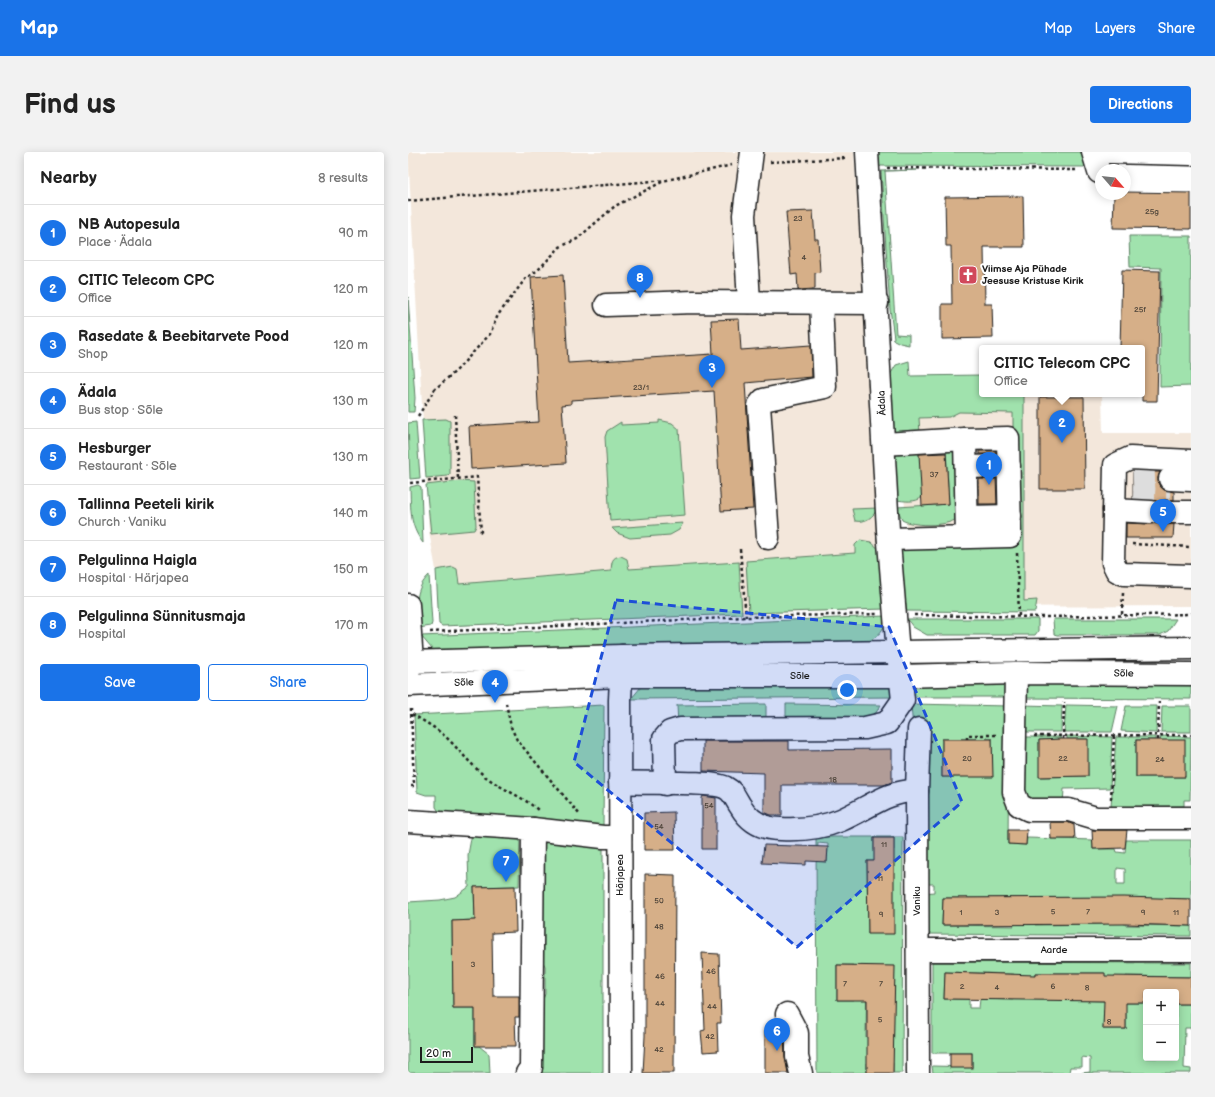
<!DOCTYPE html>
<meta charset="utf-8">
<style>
:root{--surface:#fff;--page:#f2f2f2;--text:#222;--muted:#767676;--line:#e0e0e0;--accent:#1a73e8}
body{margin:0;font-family:"Balsamiq Sans",sans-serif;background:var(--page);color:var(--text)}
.controls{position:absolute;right:12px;bottom:12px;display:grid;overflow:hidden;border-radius:4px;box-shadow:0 2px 10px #0003}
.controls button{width:36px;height:36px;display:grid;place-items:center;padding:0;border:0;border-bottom:1px solid var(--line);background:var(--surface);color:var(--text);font:20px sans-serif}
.compass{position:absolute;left:687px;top:12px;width:36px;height:36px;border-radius:50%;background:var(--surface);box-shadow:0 2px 10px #0003;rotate:118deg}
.scale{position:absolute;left:12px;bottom:10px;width:53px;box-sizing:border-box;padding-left:4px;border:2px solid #1c1c1c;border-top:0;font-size:11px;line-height:14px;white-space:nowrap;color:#1c1c1c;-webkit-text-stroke:3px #fff;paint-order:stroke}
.you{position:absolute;left:439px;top:538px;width:14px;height:14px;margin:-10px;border:3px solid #fff;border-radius:50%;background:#1a73e8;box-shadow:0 0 0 6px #1a73e833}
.badge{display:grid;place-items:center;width:26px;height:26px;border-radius:50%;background:var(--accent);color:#fff;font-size:13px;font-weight:700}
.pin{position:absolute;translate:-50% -33px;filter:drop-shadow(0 1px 2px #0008)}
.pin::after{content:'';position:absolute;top:21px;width:14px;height:12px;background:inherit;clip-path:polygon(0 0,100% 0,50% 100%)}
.popup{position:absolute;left:571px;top:193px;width:166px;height:52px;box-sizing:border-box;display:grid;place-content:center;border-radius:4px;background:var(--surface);filter:drop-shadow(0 1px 3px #0005);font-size:13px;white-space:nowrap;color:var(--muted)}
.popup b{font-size:15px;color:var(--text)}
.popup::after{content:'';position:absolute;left:50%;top:100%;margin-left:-8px;border:8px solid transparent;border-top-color:var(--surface)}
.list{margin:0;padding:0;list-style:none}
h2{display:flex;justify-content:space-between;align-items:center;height:52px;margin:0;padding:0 16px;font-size:17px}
h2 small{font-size:13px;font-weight:400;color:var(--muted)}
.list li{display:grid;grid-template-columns:26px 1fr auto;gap:12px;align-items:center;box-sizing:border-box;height:56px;padding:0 16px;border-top:1px solid var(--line)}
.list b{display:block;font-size:15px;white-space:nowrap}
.list p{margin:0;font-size:13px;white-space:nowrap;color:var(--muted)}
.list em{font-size:13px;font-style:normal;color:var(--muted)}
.actions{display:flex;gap:8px;padding:12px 16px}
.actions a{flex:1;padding:9px 0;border:1px solid var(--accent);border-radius:4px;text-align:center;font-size:14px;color:var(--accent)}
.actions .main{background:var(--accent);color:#fff}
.map{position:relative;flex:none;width:783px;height:921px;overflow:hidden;border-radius:4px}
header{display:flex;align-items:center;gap:24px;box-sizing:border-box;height:56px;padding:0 20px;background:var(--accent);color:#fff}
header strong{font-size:19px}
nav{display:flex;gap:22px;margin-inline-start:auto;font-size:14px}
.intro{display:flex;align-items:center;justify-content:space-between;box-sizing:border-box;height:96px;padding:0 24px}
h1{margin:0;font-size:28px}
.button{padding:10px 18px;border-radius:4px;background:var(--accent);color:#fff;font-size:14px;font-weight:700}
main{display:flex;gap:24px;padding:0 24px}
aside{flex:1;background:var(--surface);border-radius:4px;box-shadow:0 2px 10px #0003}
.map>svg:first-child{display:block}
.built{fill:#f3e7db}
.green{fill:#a0e2ad;stroke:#5e7f64;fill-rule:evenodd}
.building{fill:#d6af88;stroke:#1c1c1c}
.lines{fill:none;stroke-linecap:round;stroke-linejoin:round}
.minor-tunnel{stroke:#ddd;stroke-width:22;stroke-dasharray:22 11;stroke-linecap:butt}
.minor-casing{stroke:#1c1c1c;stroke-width:25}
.major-casing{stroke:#1c1c1c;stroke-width:25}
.path{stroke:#1c1c1c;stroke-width:2.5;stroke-dasharray:3 3;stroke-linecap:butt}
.minor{stroke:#fff;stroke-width:22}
.major{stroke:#fff;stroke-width:22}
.marked{fill:#1d4ed8;fill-opacity:0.2;stroke:#1d4ed8;stroke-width:3;stroke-dasharray:8 5;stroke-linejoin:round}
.labels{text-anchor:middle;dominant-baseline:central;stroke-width:4;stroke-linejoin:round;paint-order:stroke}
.number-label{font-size:8px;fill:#4a4137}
.poi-label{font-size:10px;font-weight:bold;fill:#1c1c1c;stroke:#fff;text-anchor:start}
.street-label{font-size:10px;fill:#1c1c1c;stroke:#fff}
</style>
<header>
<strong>Map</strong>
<nav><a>Map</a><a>Layers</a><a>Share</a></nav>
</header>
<div class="intro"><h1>Find us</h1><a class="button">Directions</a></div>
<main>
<aside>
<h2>Nearby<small>8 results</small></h2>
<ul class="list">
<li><span class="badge">1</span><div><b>NB Autopesula</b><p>Place · Ädala</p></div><em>90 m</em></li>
<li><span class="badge">2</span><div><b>CITIC Telecom CPC</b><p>Office</p></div><em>120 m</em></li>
<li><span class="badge">3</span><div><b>Rasedate &amp; Beebitarvete Pood</b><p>Shop</p></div><em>120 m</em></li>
<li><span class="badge">4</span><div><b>Ädala</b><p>Bus stop · Sõle</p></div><em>130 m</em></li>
<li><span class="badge">5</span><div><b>Hesburger</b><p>Restaurant · Sõle</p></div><em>130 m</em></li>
<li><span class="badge">6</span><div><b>Tallinna Peeteli kirik</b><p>Church · Vaniku</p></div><em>140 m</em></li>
<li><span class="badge">7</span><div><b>Pelgulinna Haigla</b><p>Hospital · Härjapea</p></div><em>150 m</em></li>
<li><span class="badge">8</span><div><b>Pelgulinna Sünnitusmaja</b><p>Hospital</p></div><em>170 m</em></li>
</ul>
<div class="actions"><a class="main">Save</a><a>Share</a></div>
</aside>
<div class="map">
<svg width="783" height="921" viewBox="0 0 783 921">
<rect width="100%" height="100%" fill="#fff"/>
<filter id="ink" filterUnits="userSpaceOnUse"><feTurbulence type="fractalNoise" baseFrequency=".025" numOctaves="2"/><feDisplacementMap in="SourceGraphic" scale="8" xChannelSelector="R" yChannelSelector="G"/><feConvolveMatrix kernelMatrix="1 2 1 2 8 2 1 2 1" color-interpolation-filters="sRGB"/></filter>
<g filter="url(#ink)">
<g class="built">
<polygon points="0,0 446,0 477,457 34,474 31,472 28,418 21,379 18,326"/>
<polygon points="574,223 574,242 694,242 695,281 783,281 783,454 503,455 489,228"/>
</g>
<g class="green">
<polygon points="466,0 678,0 684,15 473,14 467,18"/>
<polygon points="509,18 477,19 488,182 501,183 501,193 492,191 484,187 486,186 482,157 473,19"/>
<polygon points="721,84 783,84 783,234 752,235 753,116 722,115"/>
<polygon points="0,145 7,246 6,260 0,260"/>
<polygon points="501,209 502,224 574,223 574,242 616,242 616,449 629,448 627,460 495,459 492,402 494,397 605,388 605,261 551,260 541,265 511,266 512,282 508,285 483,280 482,223 488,213"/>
<polygon points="38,267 42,269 42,322 40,324 18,326 14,268"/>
<polygon points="251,268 264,271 271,277 277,363 202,369 197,285 199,279 213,270 213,273 251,271"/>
<polygon points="8,270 12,326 2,327 0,271"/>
<path d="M551 295 548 367C538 375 504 374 494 368L489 355 541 352 538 296Z"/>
<path d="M511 298 514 345C508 351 496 349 488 348L486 299Z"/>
<polygon points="52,329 66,330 68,374 66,378 23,382 18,333"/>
<path d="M10 333 13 335 15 391C1 373 3 357 2 335Z"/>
<path d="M470 356C465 365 458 371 447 369L444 357Z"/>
<polygon points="275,371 271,378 262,383 222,386 209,381 204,376"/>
<polygon points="452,388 463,390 473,399 477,457 341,461 338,409 447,401 447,393"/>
<path d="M213 404 219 407 221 417 331 410 334 462 34 474 31 472 28 418 45 415 49 417 51 432 203 419C204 410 203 405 213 404Z"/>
<path d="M21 423 24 471 23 474 11 476C9 454 5 439 21 423Z"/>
<path d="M477 464C479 478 468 486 457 491L31 499 24 497 13 484Z"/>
<polygon points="499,467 630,467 630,479 627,483 519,483 505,475"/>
<polygon points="645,467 768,467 760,479 752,483 649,483 646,482"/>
<polygon points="490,531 487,545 223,547 233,535"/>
<polygon points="501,531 598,531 601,545 498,545"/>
<polygon points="783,531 783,547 613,546 614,532"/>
<polygon points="358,552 358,571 270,573 269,553"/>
<polygon points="378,552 473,553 465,565 378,570"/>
<path d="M503 552 601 554 600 692 618 693 619 686 685 688V697H708L709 700 717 701 718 688H783V747L718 746 717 773 783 774V784L519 782 516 741 526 740V732H517ZM584 587V624L534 625V587ZM709 716 717 717V732H709ZM535 746H606V774L534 773ZM626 746H697V772L627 773Z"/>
<polygon points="196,553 195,675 32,661 28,655 28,643 18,643 9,640 6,563"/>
<polygon points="614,553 654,554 653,580 613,580"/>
<polygon points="658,553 710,554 704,580 656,580"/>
<polygon points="718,554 749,554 748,581 713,579"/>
<polygon points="754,554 783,554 783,580 753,580"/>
<polygon points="659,584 704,585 702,636 656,637 655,653 617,649 613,585 652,585 653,587 631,588 632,625 680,624 679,587 659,587"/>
<polygon points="753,584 783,585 782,648 776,648 776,654 703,655 708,585 748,585 748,588 728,588 728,625 777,625 752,588"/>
<polygon points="64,681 112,684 111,734 66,735 67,768 44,769 45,856 67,856 67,894 71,894 81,902 82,921 0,921 0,750 32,748 47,745 61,735 60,703"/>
<path d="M408 685H495L494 921H485V911H459V921H409ZM466 686H486V698H466ZM410 691 420 692 419 710 409 709ZM459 709H486L460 782ZM429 813H445V848H429ZM459 814 486 886 458 885Z"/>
<polygon points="135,688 195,696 195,921 130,921 131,858 137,842 137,814 129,797"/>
<path d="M524 810 783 811V825L718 824 717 851H738V906H768V852H783V876H777L776 916 783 917V921H674L682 920V906L674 905V915H662L661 921H525L524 914 564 915V901H524ZM537 820 606 822 605 848 572 847 571 856H561V847H536ZM627 821H696V849L627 847ZM696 857 707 861H718V877H695Z"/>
</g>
<g class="building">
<polygon points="717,40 783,41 783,77 705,76 706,42 717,42"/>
<polygon points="615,44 616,95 576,95 577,152 584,152 585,186 534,187 534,152 544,152 543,94 538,94 537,45"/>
<polygon points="405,59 407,87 410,87 412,120 407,121 407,137 390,138 389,122 383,123 378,60"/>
<polygon points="714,118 752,119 749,249 734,249 734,196 712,196"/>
<polygon points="155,123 160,211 305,202 303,168 331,167 333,198 403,193 404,225 337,231 345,357 313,359 306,239 163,248 163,252 154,253 158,311 63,317 61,274 131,270 123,125"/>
<polygon points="632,245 676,245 677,337 632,337"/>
<rect x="571" y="299" width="17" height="3"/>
<polygon points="538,301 541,352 514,354 511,302"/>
<polygon points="725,320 752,320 750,326 751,333 756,338 766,340 766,348 758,348 751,350 744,348 725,347"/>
<polygon points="571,327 588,327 589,352 571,352"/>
<polygon points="750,370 758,372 766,372 765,386 718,386 718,371 742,372"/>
<polygon points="534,587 584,587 585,625 534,625"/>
<polygon points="653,587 680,587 680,624 631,625 631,588"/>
<rect x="728" y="588" width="49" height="37"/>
<polygon points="295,589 381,589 381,598 484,597 484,630 476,633 374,633 374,663 363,663 356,660 356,621 295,619"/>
<polygon points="295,644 308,646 308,697 294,697 294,646"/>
<polygon points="266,660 267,698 236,698 236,661"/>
<polygon points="642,670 659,670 666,673 667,687 643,687"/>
<polygon points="600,678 619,678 618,693 600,692"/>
<polygon points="684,678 719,678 717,696 685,697"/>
<polygon points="466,686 486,686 486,782 460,782 459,709 466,709"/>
<polygon points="356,693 420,695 419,710 398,709 398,713 354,711"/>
<polygon points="237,722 267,723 266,921 235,921 237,884"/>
<polygon points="107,734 108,780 84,781 85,844 111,844 111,865 107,865 108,894 67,894 67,856 45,856 44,769 67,768 66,735"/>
<polygon points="716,745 783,747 783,774 717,772 534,773 535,746"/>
<polygon points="294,801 311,802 313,871 309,871 310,899 295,900 293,879 297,878"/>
<polygon points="429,813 487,814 485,921 459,921 459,848 429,848"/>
<polygon points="537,820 627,823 627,821 697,821 697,824 783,825 783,852 768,852 768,840 738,840 738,851 718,851 718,877 695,877 696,849 536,847"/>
<polygon points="357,877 373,877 376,884 377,905 380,921 357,921"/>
<rect x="542" y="901" width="22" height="15"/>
</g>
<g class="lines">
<g class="minor-tunnel">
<polyline points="725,328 762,327"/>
<polyline points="725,346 762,347"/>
</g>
<g class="minor-casing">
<g id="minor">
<polyline points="685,0 691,20"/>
<polyline points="699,0 783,2"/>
<polyline points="341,150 336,63 344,0"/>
<polyline points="198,153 286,150 469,151"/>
<polyline points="476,292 557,287"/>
<polyline points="783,309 722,306 707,313 705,411 709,419 716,422 783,424"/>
<polyline points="558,315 601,314"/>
<polyline points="762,327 783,328"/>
<polyline points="706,358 743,360"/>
<polyline points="758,360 783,360"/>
<polyline points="559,365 602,364"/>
<polyline points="360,386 351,253 355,248 417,235 413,151"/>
<polyline points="481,387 602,384 600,286 557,287 559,385"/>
<polyline points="0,453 4,510 0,520"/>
<polyline points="608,521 606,640 611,653 621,658 661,658 688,666 783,666"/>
<path d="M212 630C233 632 305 628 318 636 326 640 328 648 333 655 342 670 356 677 373 677 394 678 414 676 433 668 459 657 480 638 509 639"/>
<polyline points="257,632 256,587 262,580 272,577 457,576 479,571 495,548 490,501 480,378 459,0"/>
<polyline points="0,669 125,677 123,916 119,921"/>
<polyline points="125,677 195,685 212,685"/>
<path id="s1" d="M510 798H783"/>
<polyline points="379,862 389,881 389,905 393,921"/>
<polyline points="213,921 212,548 214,504"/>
<polyline points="510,921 509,639 511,577"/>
</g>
</g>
<g class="major-casing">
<g id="major">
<polyline points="0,510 214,504 783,496"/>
<path id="s2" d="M0 533 213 524H492L608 521 783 522"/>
</g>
</g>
<g class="path">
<polyline points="362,10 439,6"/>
<polyline points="479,16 670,18"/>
<polyline points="0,49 259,28 324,13"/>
<polyline points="47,263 50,327"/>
<polyline points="10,264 27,237 49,218 82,182 90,163 118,126 130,118 152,95 169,87 207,54 256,29"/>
<polyline points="2,331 69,325 73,381"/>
<polyline points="724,392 783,395"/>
<polyline points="332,397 338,465"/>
<polyline points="609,401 611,465"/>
<polyline points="714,462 715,441"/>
<polyline points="506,463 636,465 783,462"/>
<polyline points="22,480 338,465 469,462"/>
<polyline points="98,551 103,575 109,588 172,663"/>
<path d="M4 562C17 570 30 577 41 588 54 601 64 614 78 625 95 638 114 644 130 658"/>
<polyline points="626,584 783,583"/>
<polyline points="559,587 559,583 589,583"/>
<polyline points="655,587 656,550"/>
<polyline points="750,588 751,550"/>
<polyline points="3,634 6,634 3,557"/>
<polyline points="703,647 706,583"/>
</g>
<use href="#minor" class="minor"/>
<use href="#major" class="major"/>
</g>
</g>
<path class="marked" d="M208 448 481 475 554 650 389 795 166 610Z"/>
<defs>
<g id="church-square" transform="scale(1)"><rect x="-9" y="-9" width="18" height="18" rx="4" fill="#d1495b" stroke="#fff"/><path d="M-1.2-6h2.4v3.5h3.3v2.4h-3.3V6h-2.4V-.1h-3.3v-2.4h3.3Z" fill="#fff"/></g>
</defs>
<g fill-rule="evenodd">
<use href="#church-square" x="560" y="123"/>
</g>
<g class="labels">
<g class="number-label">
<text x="744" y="59">25g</text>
<text x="390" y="66">23</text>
<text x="396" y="105">4</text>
<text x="732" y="157">25f</text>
<text x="233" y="235">23/1</text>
<text x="526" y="322">37</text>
<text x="559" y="606">20</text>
<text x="655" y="606">22</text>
<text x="752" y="607">24</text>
<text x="425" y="627">18</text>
<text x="301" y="653">54</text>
<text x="251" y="674">54</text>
<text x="476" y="692">11</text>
<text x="472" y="726">11</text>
<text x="251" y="748">50</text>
<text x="645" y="759">5</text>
<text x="680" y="759">7</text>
<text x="553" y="760">1</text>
<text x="589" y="760">3</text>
<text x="735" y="760">9</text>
<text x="768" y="760">11</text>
<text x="473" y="762">9</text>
<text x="251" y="774">48</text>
<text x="65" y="812">3</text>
<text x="303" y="819">46</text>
<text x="252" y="824">46</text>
<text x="437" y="831">7</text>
<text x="473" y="831">7</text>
<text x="554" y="834">2</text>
<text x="645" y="834">6</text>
<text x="589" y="835">4</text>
<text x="679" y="835">8</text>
<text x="252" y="851">44</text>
<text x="304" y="854">44</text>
<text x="472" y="867">5</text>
<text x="701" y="869">8</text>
<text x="302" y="884">42</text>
<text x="251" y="897">42</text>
</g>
<g class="poi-label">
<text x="574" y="117">Viimse Aja Pühade<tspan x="574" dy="12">Jeesuse Kristuse Kirik</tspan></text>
</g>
<g class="street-label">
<text transform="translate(474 251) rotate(-93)">Ädala</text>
<text stroke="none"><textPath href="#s2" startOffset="716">Sõle</textPath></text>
<text stroke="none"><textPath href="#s2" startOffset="392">Sõle</textPath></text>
<text stroke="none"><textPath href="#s2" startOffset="56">Sõle</textPath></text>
<text transform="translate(212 723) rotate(-90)">Härjapea</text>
<text transform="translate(509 749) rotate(-90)">Vaniku</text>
<text stroke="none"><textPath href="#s1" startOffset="136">Aarde</textPath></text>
</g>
</g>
</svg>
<div class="controls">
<button>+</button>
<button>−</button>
</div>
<svg class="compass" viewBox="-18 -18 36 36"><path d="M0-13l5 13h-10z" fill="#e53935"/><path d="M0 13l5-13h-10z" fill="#767676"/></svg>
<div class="scale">20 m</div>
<div class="you"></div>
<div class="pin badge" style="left:581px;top:333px">1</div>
<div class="pin badge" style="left:654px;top:291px">2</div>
<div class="popup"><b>CITIC Telecom CPC</b>Office</div>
<div class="pin badge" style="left:304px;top:236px">3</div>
<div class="pin badge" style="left:87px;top:551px">4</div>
<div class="pin badge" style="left:755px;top:380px">5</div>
<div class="pin badge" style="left:369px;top:899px">6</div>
<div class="pin badge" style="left:98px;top:730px">7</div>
<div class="pin badge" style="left:232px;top:146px">8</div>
</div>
</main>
